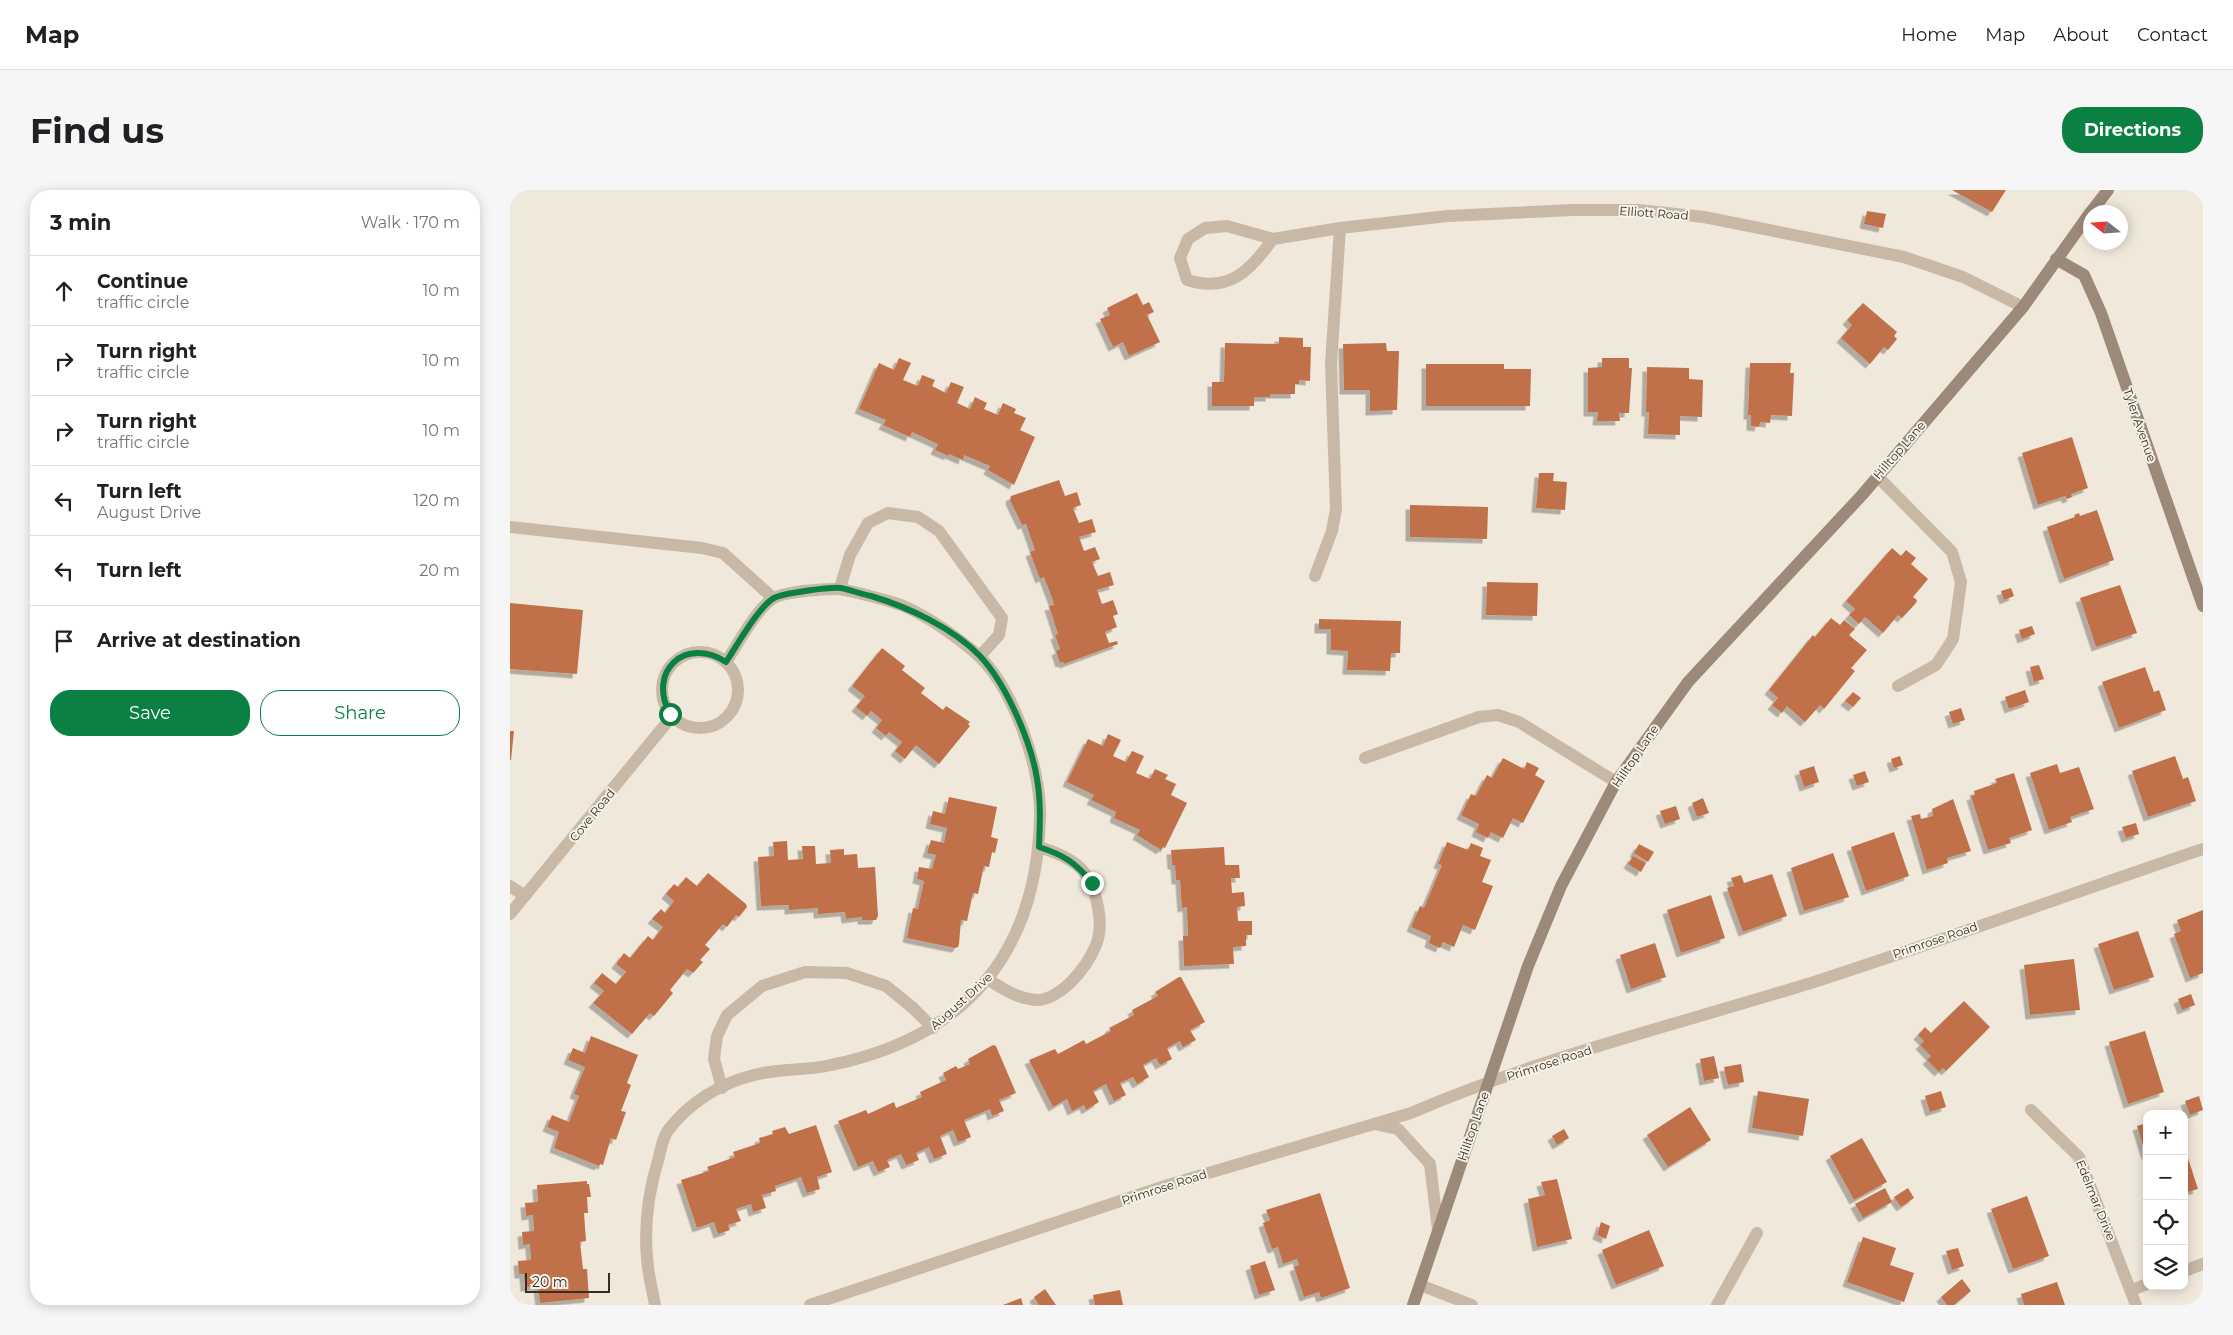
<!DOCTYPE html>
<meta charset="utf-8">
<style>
:root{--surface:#fff;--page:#f6f6f6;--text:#202124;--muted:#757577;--line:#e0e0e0;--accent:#0b8043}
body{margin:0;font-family:Montserrat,sans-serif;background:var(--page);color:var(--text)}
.controls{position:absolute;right:15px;bottom:15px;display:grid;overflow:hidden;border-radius:10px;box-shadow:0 2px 12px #0003}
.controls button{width:45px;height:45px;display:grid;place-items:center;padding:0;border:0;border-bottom:1px solid var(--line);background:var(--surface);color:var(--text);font:25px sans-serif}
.compass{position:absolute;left:1573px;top:15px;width:45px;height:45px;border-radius:50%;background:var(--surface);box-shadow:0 2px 12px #0003;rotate:287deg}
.scale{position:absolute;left:15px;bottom:12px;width:85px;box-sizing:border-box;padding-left:5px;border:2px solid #352d28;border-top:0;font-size:14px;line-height:18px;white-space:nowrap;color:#352d28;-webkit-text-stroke:4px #f8f2e7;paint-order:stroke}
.stop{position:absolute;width:15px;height:15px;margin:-11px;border:4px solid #0b8043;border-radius:50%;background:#fff}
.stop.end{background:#0b8043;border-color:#fff;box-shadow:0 1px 5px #0008}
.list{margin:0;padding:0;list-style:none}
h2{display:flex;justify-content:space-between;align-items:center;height:65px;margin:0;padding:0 20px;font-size:21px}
h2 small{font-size:16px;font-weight:400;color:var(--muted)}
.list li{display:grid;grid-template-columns:32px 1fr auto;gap:15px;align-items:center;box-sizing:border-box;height:70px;padding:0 20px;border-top:1px solid var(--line)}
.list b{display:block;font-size:19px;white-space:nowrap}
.list p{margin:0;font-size:16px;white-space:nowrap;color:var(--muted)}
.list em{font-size:16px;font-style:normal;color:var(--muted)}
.actions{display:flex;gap:10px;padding:15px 20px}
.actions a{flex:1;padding:11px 0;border:1px solid var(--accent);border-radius:20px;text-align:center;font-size:18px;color:var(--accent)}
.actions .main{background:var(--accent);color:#fff}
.icon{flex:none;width:28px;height:28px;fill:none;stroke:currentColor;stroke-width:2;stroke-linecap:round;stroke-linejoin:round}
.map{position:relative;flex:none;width:1693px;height:1115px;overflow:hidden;border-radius:20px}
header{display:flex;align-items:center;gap:30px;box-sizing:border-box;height:70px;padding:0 25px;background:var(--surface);border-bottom:1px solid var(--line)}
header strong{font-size:24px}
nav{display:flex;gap:28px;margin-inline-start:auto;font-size:18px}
.intro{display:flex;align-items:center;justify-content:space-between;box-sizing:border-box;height:120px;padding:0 30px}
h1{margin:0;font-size:35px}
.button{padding:12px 22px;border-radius:20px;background:var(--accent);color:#fff;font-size:18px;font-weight:700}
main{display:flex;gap:30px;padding:0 30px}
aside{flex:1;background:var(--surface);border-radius:20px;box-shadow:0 2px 12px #0003}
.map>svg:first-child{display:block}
.building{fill:#c07149;filter:url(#shadow)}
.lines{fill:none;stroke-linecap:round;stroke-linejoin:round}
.lane{stroke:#c8b9a7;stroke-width:12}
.street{stroke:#c8b9a7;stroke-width:12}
.secondary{stroke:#9b8979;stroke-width:12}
.route{stroke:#0b8043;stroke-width:6}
.labels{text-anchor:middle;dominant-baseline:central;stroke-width:4;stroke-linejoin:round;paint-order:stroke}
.street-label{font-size:12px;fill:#352d28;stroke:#f8f2e7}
</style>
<header>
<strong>Map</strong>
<nav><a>Home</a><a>Map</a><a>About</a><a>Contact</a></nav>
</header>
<div class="intro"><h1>Find us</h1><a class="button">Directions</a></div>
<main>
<aside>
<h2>3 min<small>Walk · 170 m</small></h2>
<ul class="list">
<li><svg class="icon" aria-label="ahead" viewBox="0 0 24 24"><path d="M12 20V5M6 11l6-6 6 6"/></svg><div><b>Continue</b><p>traffic circle</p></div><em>10 m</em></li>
<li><svg class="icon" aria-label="right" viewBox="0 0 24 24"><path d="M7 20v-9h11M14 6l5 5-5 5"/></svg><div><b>Turn right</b><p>traffic circle</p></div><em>10 m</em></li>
<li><svg class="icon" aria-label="right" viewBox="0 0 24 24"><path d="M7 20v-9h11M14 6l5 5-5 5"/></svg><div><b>Turn right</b><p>traffic circle</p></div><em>10 m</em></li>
<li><svg class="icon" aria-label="left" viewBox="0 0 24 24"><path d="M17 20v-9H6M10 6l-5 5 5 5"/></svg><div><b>Turn left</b><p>August Drive</p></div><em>120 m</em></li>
<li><svg class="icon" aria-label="left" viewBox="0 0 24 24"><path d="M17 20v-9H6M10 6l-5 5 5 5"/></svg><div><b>Turn left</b></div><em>20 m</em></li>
<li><svg class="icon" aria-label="arrive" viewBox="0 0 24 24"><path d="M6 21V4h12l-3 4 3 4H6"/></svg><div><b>Arrive at destination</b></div></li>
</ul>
<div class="actions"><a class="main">Save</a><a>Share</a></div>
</aside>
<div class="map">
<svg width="1693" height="1115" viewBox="0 0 1693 1115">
<defs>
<filter id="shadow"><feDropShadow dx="-4.5" dy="4.5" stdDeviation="0" flood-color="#0004"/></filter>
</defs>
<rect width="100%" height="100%" fill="#f0e8db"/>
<g class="building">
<polygon points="1442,0 1496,0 1482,22"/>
<polygon points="1357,21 1376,24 1373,38 1354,34"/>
<polygon points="627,103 633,115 639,112 644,122 637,125 650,152 619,166 613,152 603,157 590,129 600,125 597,118"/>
<polygon points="1353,113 1387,142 1384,146 1387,149 1378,160 1374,157 1360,174 1331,148 1342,135 1337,130"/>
<polygon points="769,147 793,148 793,157 801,157 800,191 789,190 789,194 785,194 785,204 760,204 760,207 744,207 744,216 702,216 702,192 714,192 715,153 769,154"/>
<polygon points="876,153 877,161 889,161 887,220 860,221 860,200 834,200 833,154"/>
<polygon points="389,168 401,173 393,190 408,196 412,185 425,190 422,196 436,203 441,192 454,197 447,213 460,219 465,207 477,213 474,219 488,225 493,213 506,219 504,223 516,228 510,240 525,247 504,295 478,280 480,276 454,265 453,270 439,264 439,266 425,260 428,254 402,242 400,247 373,235 376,230 349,219 369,173 384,180"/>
<polygon points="1092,168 1119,168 1119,178 1122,178 1119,223 1109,223 1110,231 1087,231 1088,222 1078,222 1078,178 1092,177"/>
<polygon points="1240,173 1281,173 1280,183 1284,183 1282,226 1261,225 1260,233 1250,232 1249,237 1241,236 1241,225 1238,225"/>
<polygon points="916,174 994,174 994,179 1021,179 1020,216 916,216"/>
<polygon points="1137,177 1179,178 1179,189 1193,190 1192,227 1170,226 1170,245 1138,244 1139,222 1136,222"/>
<polygon points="1562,247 1578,298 1561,304 1562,307 1557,309 1555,306 1528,315 1512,263"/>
<polygon points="1029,283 1044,283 1043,291 1057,292 1055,320 1026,318"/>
<polygon points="549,290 555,306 567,302 571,315 563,318 569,333 582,329 586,342 569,347 574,361 585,357 590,369 582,372 588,386 600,382 604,395 587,400 592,414 603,410 608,424 603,426 607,437 595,442 599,453 607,451 608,454 554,474 553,472 550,473 546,461 550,459 545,445 548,444 539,416 544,415 542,408 534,387 530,389 520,362 525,360 516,334 512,335 500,310 501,306"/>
<polygon points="900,315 978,317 977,349 900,347"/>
<polygon points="1587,320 1604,370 1554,389 1537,337 1565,327 1564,325 1569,323 1570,326"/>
<polygon points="1382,358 1391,366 1396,360 1406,368 1401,374 1418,389 1403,407 1407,410 1406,413 1392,428 1388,425 1373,443 1355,427 1349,434 1339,425 1345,419 1336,411"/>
<polygon points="977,392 1028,393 1027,426 976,425"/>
<polygon points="1610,395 1627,443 1586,457 1570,408"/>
<polygon points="1501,398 1504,406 1494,410 1491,401"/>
<polygon points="0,413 73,420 67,484 0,479"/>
<polygon points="1321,428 1330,435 1334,430 1345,439 1339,445 1357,460 1341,478 1345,481 1314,519 1310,515 1295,532 1277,516 1272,523 1262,515 1268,508 1259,500 1303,445 1305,447"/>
<polygon points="809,429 891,431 890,463 881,463 880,481 837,480 838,461 821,460 821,439 809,439"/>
<polygon points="1522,436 1525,444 1512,449 1509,440"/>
<polygon points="372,458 395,476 392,480 415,498 411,503 433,520 436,516 460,532 458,534 460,536 429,574 406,555 395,569 385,561 392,552 379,542 376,546 366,538 372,530 361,521 357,526 346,517 355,506 342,496"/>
<polygon points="1529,475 1534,489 1524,492 1520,477"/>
<polygon points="1635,477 1644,502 1649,500 1656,520 1609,538 1592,492"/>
<polygon points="1515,500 1519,512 1499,519 1495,507"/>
<polygon points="1343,502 1351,508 1343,517 1335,511"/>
<polygon points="1451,518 1455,530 1443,534 1439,522"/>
<polygon points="0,541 4,541 1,570 0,570"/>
<polygon points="598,544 611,550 603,566 616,572 622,561 634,566 626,583 640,589 645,579 658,585 655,589 666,594 661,605 677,613 655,658 653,657 651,660 627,645 630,640 604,628 606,622 581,610 584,605 557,592 578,549 593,556"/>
<polygon points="1390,566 1393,575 1384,578 1381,569"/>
<polygon points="1665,566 1673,589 1678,587 1686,611 1638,627 1622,581"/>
<polygon points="993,568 1014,579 1017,572 1029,578 1025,585 1035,591 1013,633 1003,628 993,648 981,642 978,648 966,642 969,634 951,625 961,604 966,606 977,585 982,588"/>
<polygon points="1547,574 1550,583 1569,577 1584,619 1560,627 1562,632 1539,640 1520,583"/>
<polygon points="1304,576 1309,592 1294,597 1289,581"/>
<polygon points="1355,581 1359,592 1347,596 1343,585"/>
<polygon points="1504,583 1522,640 1499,648 1501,653 1478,660 1461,606 1465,605 1464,601 1487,593 1485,589"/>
<polygon points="439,607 487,617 481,647 488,649 485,663 482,662 479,677 474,676 468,704 463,703 457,731 451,730 449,754 448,757 445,758 397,748 403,718 408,719 414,691 407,689 409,677 422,679 426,665 417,663 421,650 434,653 437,638 420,634 423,621 435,624"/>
<polygon points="1193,608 1199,623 1187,627 1182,613"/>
<polygon points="1443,609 1461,661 1437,668 1438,673 1417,680 1401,626 1410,624 1411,629 1423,626 1422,619"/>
<polygon points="1166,616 1170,629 1155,634 1150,621"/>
<polygon points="1626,633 1629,644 1616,648 1612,637"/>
<polygon points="1384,642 1399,686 1356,701 1341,657"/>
<polygon points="277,651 278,670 293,669 292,656 305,656 306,674 321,673 320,660 334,659 334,665 347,664 348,678 365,677 368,726 366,730 352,730 352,727 336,729 335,722 308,724 308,718 279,720 279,715 251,716 248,667 264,666 263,652"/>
<polygon points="937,652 958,660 961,653 973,658 970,666 981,670 972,692 983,696 965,740 953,735 944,757 933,752 930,758 919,753 921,746 901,737 910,716 914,718 932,675 928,674"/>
<polygon points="1129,654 1144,662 1138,672 1124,663"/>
<polygon points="714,657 715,675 729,675 730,688 721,688 722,703 734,702 735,716 727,717 728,731 742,731 742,745 736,745 736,756 723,757 724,774 674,776 673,746 678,746 677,717 672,718 670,690 666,690 665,675 662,675 661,660"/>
<polygon points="1323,663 1339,707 1294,721 1281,678"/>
<polygon points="1123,666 1136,673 1131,682 1118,674"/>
<polygon points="198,683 236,714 237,717 229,727 226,725 217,737 213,734 195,755 200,759 190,770 193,772 183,783 177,779 160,800 163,803 144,826 140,823 122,844 83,813 94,801 84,793 92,783 106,794 116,782 106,774 114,763 120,768 138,746 143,750 153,737 142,729 151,719 155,723 164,711 156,704 164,694 168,697 176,687 187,696"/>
<polygon points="1262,684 1277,726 1233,742 1217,698 1224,696 1221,688 1231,685 1234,693"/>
<polygon points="1201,705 1215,748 1171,763 1157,720"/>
<polygon points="1693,720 1693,783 1680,788 1664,744 1671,741 1667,730"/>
<polygon points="1628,741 1644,787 1604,800 1588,754"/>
<polygon points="1145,753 1156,787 1121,799 1110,765"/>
<polygon points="1564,769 1570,820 1520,825 1514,775"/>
<polygon points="669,787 671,787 695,832 680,840 686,850 673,857 670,851 657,858 662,869 650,875 646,868 633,875 639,887 627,894 623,887 610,893 616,905 604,911 596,894 583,901 589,912 576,920 574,915 562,921 557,909 543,917 519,870 545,859 548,864 574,850 576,854 601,841 599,838 624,825 622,820 648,806 645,802"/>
<polygon points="1681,804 1685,815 1672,820 1668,809"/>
<polygon points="1454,811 1480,837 1436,881 1433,878 1429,882 1417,870 1421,866 1410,855 1414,851 1408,845 1415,837 1421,843"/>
<polygon points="1635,841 1654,902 1618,914 1599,852"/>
<polygon points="81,846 128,865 117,893 121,895 111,921 116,922 106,950 101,948 93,975 90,974 89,976 44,958 49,942 37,937 42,925 59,932 69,906 64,904 75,877 58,870 63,858 75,863"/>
<polygon points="483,855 486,856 506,903 489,910 494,921 482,926 480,919 454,930 461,947 452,951 448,952 443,940 430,946 437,964 427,968 424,969 419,957 406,963 409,970 396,975 391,964 377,970 380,977 368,982 363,971 348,977 328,931 356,920 358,924 384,912 386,918 412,907 410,902 436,890 433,883 446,876 448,879 460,874 458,869"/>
<polygon points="1204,866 1209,888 1194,891 1190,869"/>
<polygon points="1231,874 1234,892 1218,895 1214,877"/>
<polygon points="1248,901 1299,909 1293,946 1242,938"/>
<polygon points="1431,901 1436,917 1420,922 1415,906"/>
<polygon points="1689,906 1693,920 1680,925 1675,911"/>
<polygon points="1180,917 1201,950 1158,977 1137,945"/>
<polygon points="1637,933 1637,965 1636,965 1627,936"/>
<polygon points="306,935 322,982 307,987 310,999 297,1003 291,987 265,996 266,1001 252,1005 256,1018 243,1022 241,1014 226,1019 231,1031 218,1035 220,1040 208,1044 204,1032 187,1038 171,990 199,981 197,977 225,967 223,962 250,953 249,948 263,944 262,941 275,937 279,944"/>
<polygon points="1054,939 1059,948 1047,955 1042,946"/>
<polygon points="1352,948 1377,992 1344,1010 1320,966"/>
<polygon points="1675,959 1688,999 1674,1003 1674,960"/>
<polygon points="1047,989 1062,1049 1027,1057 1018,1009 1035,1005 1031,992"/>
<polygon points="77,991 77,994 79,994 81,1007 77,1007 78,1023 74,1023 76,1051 70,1052 73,1079 77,1079 79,1108 30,1113 28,1096 15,1097 14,1084 9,1084 8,1071 21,1070 20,1054 13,1055 12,1042 24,1041 23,1025 16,1026 15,1013 28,1012 27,995"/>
<polygon points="1375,998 1382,1012 1353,1028 1345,1014"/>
<polygon points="1398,998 1404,1008 1391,1017 1384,1007"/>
<polygon points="810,1003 840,1098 811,1108 809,1102 794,1107 784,1077 789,1075 787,1069 773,1074 768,1057 762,1059 753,1033 760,1030 756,1020"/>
<polygon points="1517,1006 1539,1066 1503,1079 1481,1019"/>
<polygon points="1091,1032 1100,1036 1096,1049 1087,1045"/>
<polygon points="1139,1040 1154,1076 1106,1095 1092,1060"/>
<polygon points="1353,1047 1386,1058 1380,1075 1404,1083 1394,1112 1337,1092"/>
<polygon points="1448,1058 1454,1076 1442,1080 1436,1061"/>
<polygon points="755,1071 765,1100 749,1105 740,1076"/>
<polygon points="1452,1089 1461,1101 1444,1115 1437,1115 1431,1107"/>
<polygon points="1547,1092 1555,1115 1514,1115 1511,1104"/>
<polygon points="535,1099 546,1115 529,1115 524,1107"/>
<polygon points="610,1100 613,1115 585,1115 583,1105"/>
<polygon points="511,1108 513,1115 493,1115"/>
</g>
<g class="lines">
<g class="lane">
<polyline points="1367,286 1442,362 1451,392 1443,449 1426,475 1388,496"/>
<polyline points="0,337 192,358 213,363 263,408"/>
<polyline points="805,386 822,341 826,319 821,174 830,38"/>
<polyline points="330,398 340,365 358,333 378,323 408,327 429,341 492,428 489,445 470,466"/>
<polyline points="855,568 969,527 988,525 1009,532 1106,592"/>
<polyline points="0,696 15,706"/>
<path d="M479 790C493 799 510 810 528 810 539 810 553 800 560 793 571 782 580 770 586 755 595 733 586 690 567 675 556 666 542 661 529 657"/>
<polyline points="212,898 204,869 207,846 217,825 252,796 295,782 337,783 376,796 403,818 423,838"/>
</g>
<g class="street">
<path d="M763 49C739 81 720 103 677 90L670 68 678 49 695 38 717 36 763 49 830 38 938 26 1062 20H1128L1194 27 1394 67 1453 87 1513 117"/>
<circle cx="190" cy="500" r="38"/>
<polyline points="0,724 163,525"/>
<polyline points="1521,920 1569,967 1626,1115"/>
<polyline points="864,934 888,939 920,974 928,1040"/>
<polyline points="1674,1081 1693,1074"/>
<polyline points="910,1095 962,1115"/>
<polyline points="1622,1100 1637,1094"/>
<path d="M145 1115C142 1099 138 1083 137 1068 134 1034 139 999 149 967 151 958 153 946 159 939 180 912 211 893 244 885 269 878 296 881 321 875 454 848 526 765 530 629 532 578 502 492 462 460 441 443 416 425 391 415 380 411 368 408 356 405 345 402 333 398 321 399 306 400 275 401 262 409 245 421 228 454 216 472"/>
<path d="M300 1115 658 995 901 923C1031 867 1169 834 1304 792 1434 750 1563 703 1693 659"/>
<polyline points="1207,1115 1247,1043"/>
</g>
<g class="secondary">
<polyline points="1581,22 1598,0"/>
<polyline points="1546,69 1574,85 1591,123 1693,416"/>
<polyline points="903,1115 1018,776 1051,696 1106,592 1178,492 1352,305 1513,117 1580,23"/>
</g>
</g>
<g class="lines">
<path class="route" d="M160 524C137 481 175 446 216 472 226 457 249 416 264 408 273 403 320 397 331 398 341 400 351 404 361 406 398 417 443 438 470 466 496 494 521 551 527 589 531 612 530 634 529 657 554 665 566 673 582 693"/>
</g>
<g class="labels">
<g class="street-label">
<text transform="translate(1144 23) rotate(4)">Elliott Road</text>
<text transform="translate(1630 235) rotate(71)">Tyler Avenue</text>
<text transform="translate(1389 260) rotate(-49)">Hilltop Lane</text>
<text transform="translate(1125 566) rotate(-56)">Hilltop Lane</text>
<text transform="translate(82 625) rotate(-51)">Cove Road</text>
<text transform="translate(1425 750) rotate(-19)">Primrose Road</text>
<text transform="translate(451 811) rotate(-42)">August Drive</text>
<text transform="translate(1039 873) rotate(-18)">Primrose Road</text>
<text transform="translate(963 936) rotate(-71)">Hilltop Lane</text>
<text transform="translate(654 997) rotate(-18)">Primrose Road</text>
<text transform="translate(1586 1010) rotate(68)">Edelmar Drive</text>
</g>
</g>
</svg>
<div class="controls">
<button>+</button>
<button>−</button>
<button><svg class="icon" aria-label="locate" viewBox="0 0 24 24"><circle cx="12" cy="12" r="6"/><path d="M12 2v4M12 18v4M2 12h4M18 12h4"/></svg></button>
<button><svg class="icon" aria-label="layers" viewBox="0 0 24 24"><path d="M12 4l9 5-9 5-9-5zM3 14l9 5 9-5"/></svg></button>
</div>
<svg class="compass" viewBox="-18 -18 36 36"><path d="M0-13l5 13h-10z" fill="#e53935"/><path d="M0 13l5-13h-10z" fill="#757577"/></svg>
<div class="scale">20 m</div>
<div class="stop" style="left:160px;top:524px"></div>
<div class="stop end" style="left:582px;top:693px"></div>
</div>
</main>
